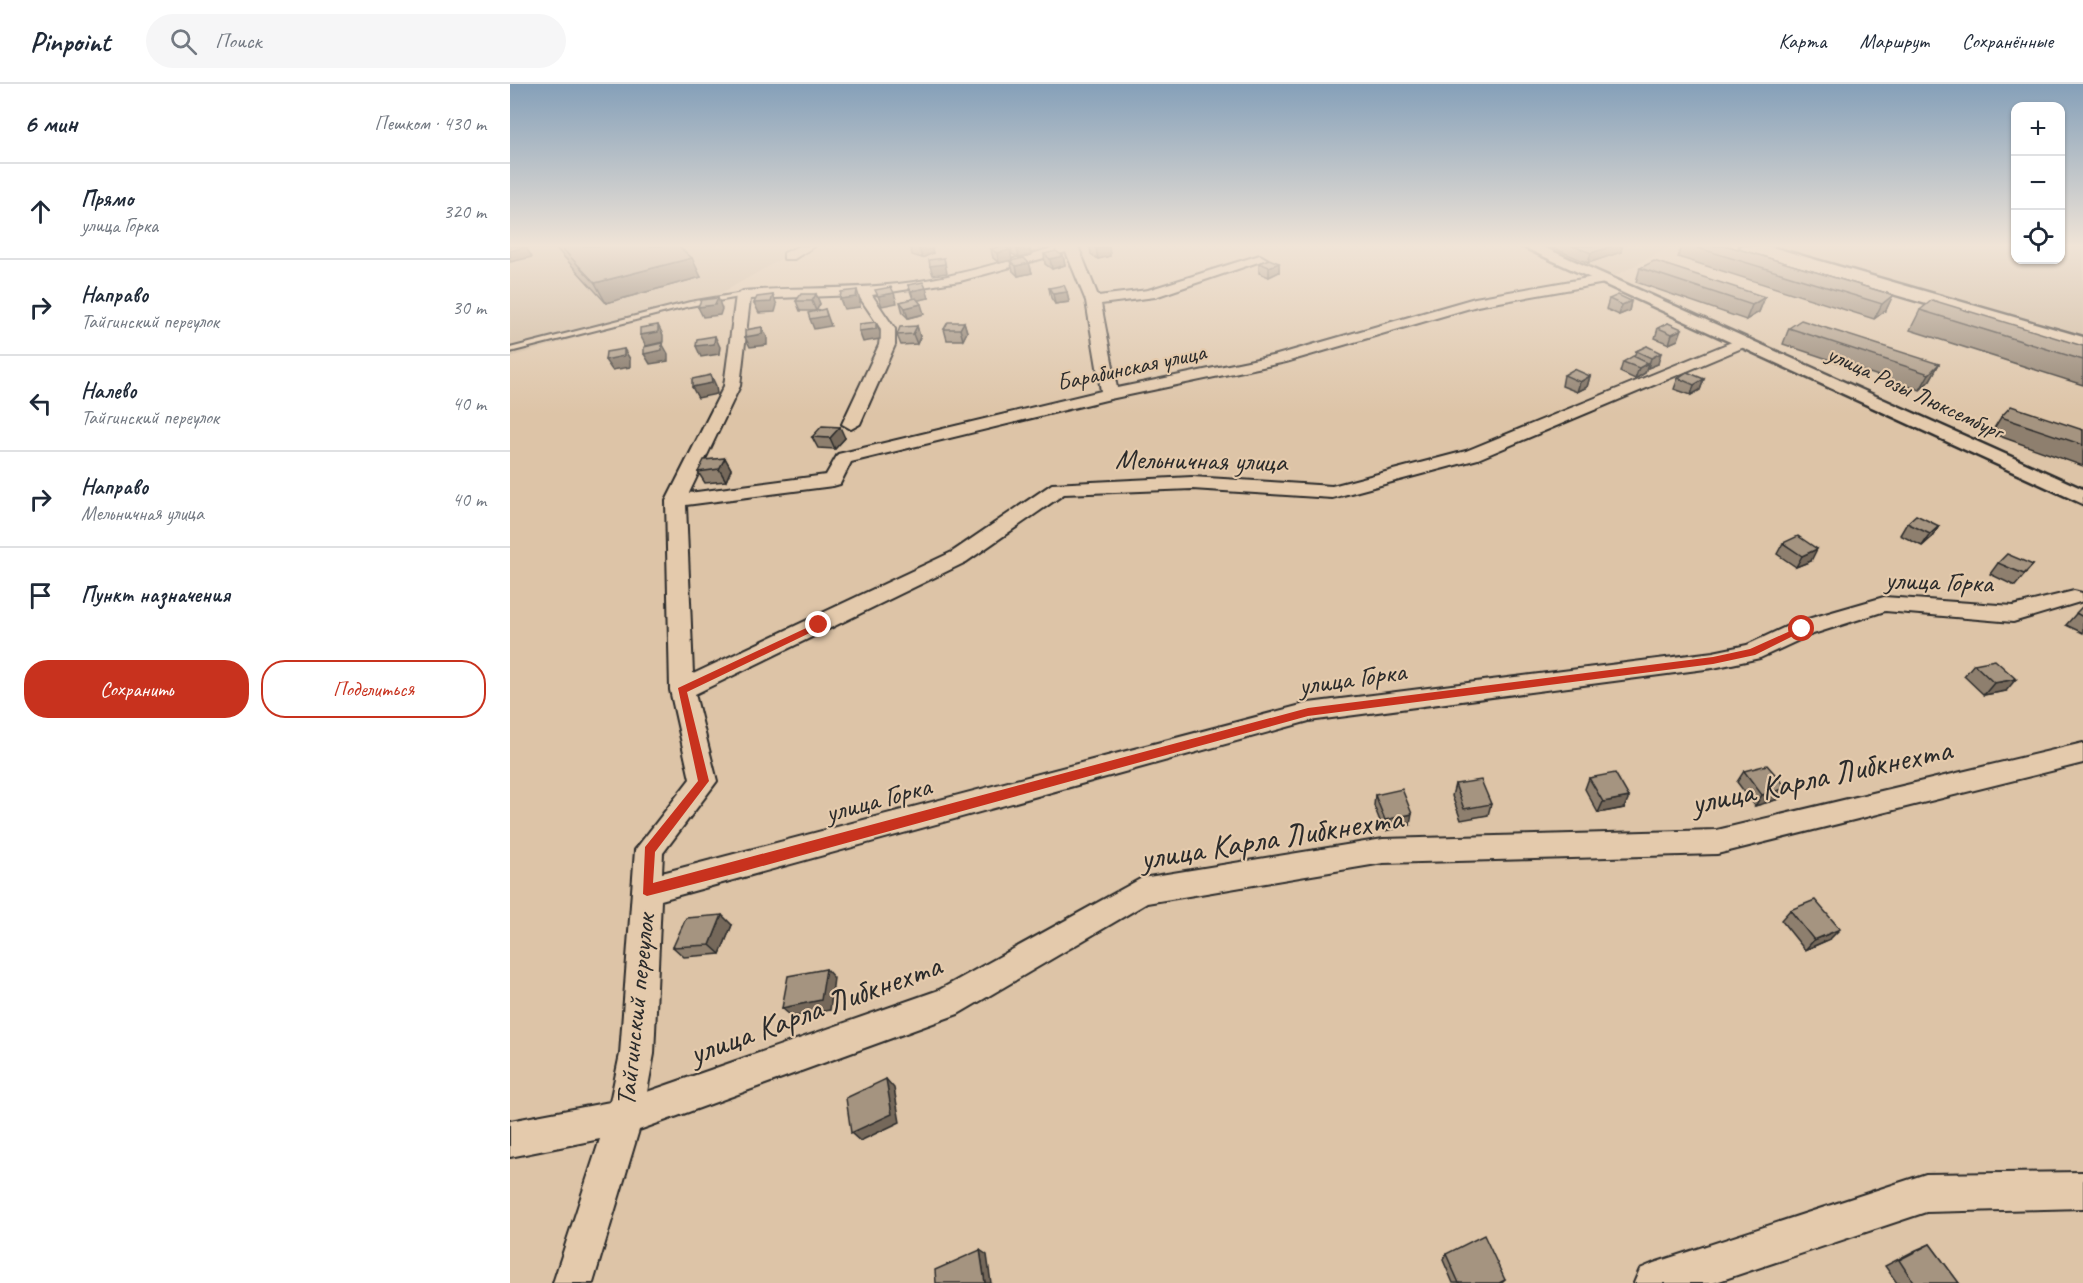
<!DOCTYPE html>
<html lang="ru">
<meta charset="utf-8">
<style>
:root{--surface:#fff;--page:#f6f6f7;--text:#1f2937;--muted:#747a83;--line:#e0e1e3;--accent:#c8321e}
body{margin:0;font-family:Caveat,sans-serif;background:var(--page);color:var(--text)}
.controls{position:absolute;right:18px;top:18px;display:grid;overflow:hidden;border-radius:12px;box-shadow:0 2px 4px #0004}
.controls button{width:54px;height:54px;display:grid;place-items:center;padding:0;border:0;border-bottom:2px solid var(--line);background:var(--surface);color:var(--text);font:30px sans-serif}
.stop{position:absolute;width:18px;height:18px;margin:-14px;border:4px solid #c8321e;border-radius:50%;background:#fff}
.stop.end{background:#c8321e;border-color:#fff;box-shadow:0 2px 6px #0008}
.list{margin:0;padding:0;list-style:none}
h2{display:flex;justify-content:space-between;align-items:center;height:78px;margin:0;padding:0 24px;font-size:26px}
h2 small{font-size:20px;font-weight:400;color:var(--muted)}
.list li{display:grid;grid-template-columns:39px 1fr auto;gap:18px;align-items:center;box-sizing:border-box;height:96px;padding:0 24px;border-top:2px solid var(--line)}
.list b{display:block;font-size:22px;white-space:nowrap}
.list p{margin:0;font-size:20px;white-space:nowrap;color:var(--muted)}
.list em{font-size:20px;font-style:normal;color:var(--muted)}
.actions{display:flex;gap:12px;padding:18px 24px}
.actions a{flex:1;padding:14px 0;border:2px solid var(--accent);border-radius:24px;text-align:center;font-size:21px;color:var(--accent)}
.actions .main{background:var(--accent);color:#fff}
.icon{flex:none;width:33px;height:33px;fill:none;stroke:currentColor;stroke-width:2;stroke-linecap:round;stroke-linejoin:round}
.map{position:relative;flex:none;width:1573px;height:1199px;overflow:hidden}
header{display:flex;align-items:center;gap:36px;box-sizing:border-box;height:84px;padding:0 30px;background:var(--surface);border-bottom:2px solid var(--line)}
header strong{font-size:28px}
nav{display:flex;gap:33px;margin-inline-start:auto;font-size:21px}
.search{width:420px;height:54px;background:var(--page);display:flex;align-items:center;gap:15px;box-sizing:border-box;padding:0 21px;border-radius:33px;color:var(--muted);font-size:22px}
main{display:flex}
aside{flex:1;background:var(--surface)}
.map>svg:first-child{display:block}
.built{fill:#ccb69b}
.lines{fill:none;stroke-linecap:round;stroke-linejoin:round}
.service-casing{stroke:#2b2b2b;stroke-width:4}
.minor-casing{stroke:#2b2b2b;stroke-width:4}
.tertiary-casing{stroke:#2b2b2b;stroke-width:5}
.primary-casing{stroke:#2b2b2b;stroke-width:5}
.service{fill:#e4caac;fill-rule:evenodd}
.minor{fill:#e4caac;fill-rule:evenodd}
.tertiary{fill:#e4caac;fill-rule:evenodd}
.primary{fill:#e4caac;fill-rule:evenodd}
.wall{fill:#8e7f6e;stroke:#2b2b2b;stroke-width:1.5}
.shaded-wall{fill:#74685a;stroke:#2b2b2b;stroke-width:1.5}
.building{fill:#a59480;stroke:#2b2b2b;stroke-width:1.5}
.route{fill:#c8321e}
.labels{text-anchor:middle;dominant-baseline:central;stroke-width:4.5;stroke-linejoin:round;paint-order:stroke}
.far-street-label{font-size:24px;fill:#2b2b2b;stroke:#e4caac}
.street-label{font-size:28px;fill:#2b2b2b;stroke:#e4caac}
.near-street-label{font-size:33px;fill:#2b2b2b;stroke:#e4caac}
</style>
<header>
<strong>Pinpoint</strong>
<div class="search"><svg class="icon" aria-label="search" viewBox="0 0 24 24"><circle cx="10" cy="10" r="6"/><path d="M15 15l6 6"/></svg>Поиск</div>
<nav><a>Карта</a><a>Маршрут</a><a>Сохранённые</a></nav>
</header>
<main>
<aside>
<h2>6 мин<small>Пешком · 430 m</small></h2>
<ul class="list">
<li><svg class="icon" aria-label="ahead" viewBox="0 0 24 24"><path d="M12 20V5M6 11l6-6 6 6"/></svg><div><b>Прямо</b><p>улица Горка</p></div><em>320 m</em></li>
<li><svg class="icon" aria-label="right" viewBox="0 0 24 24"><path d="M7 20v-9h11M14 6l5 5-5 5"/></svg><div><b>Направо</b><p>Тайгинский переулок</p></div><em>30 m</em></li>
<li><svg class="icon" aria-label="left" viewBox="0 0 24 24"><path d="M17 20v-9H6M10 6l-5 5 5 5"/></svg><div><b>Налево</b><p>Тайгинский переулок</p></div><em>40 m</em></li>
<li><svg class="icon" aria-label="right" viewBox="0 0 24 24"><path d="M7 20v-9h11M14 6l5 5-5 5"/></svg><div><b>Направо</b><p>Мельничная улица</p></div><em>40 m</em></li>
<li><svg class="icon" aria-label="arrive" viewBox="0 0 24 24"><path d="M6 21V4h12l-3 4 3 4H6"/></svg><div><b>Пункт назначения</b></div></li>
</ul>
<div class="actions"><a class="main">Сохранить</a><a>Поделиться</a></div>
</aside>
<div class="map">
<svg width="1573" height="1199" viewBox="0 0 1573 1199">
<rect width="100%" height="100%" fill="#ddc4a7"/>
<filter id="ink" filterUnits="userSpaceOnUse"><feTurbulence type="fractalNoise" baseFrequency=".0167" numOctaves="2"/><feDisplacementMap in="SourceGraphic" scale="12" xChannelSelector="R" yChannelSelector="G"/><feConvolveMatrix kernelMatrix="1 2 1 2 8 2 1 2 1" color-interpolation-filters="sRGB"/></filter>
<g filter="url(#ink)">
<g class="built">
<polygon points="0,162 294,162 201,215 0,273"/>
<polygon points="1030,162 1162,162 1105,192"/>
<polygon points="1255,162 1505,162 1506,176 1550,176 1551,162 1573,162 1573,255"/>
</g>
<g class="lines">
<g class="service-casing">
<polygon id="service" points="233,209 237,211 235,212 180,222 0,268 0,264 180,218"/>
</g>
<g class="minor-casing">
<g id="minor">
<polygon points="289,162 305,162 284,175 274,175 274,169"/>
<path d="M549 162H568L588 212 638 206 750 171 757 175 645 213 591 220 607 304 767 271 965 214 1095 191 1102 195 1095 199 967 222 776 278 600 315 341 378 330 400 323 402 176 421 183 590 442 468 542 400 682 393 822 402 956 367 1229 255H1239L1242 258 1239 261 968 375 822 414 682 405 554 410 456 478 185 610 207 697 153 769 152 789 799 619 1203 568 1237 561 1284 539 1374 513 1503 522 1564 507 1572 509 1573 517 1503 538 1375 527 1300 551 1250 574 1203 584 799 637 151 816 144 970 137 1008 429 906 632 794 873 755 1207 746 1573 659V679L1207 770 873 779 637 819 448 930 129 1046 83 1199H43L90 1055 0 1073V1037L100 1018 110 970 125 766 180 695 160 606 156 417 214 302 226 211 233 207C285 203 337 206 388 200 443 194 496 177 549 162ZM556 168 576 217 591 307 328 370 316 391 179 409 230 302 240 215 348 211 371 245 369 261 332 340 341 345 350 340 385 261V245L362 211 450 197Z"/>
<polygon points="1573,1088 1573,1124 1416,1128 1203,1199 1124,1199 1130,1185 1144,1179 1416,1090"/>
</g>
</g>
<g class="tertiary-casing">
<polygon id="tertiary" points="1011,162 1031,162 1573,405 1573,420"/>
</g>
<g class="primary-casing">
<polygon id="primary" points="1230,162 1258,162 1573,253 1573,266 1233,166"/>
</g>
<use href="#service" class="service"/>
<use href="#minor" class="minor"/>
<use href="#tertiary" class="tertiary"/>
<use href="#primary" class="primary"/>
</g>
<g class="wall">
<polygon points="44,162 168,162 191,193 96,219"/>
<polygon points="400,162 421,162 423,169 412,174 402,171"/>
<polygon points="501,162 519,162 521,171 509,174 502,170"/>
<polygon points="580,162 598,162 600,172 588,175 581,170"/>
<polygon points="1039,162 1112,162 1111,168 1078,179"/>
<polygon points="1171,162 1218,162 1383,211 1376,226 1364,235 1168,173"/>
<polygon points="481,165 500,166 502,176 489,179 483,174"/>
<polygon points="534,170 553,172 555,181 542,185 535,180"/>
<polygon points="500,177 519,179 522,189 508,192 503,187"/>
<polygon points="749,179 769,179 769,188 759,193 749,189"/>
<polygon points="1130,184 1255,213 1249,228 1236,236 1126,198"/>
<polygon points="398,201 416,204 419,214 408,216 414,230 398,234 393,229 390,218 403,215"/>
<polygon points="539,204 557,208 559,218 545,220 541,214"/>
<polygon points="306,210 310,220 306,227 290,227 286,217"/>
<polygon points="1099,215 1121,217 1119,227 1109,231 1096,225"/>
<polygon points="1410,226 1573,262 1573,301 1400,246"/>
<polygon points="454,238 457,248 453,256 437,256 434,245"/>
<polygon points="1158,239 1168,256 1159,260 1145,254 1148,244"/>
<polygon points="407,242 410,253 407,260 391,261 387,251"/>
<polygon points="1279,244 1429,280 1420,296 1410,306 1273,260"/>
<polygon points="1137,262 1148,280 1138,284 1136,284 1135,289 1125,295 1110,288 1113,278 1124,273 1126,267"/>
<polygon points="1054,291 1080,292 1077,303 1067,308 1052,302"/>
<polygon points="1168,294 1194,295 1190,306 1181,311 1164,305"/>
<polygon points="1491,333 1573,346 1573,382 1481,349"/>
<polygon points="302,353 335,354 325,365 308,364"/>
<polygon points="215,374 221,385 216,397 195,399 188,388"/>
<polygon points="1397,439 1429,442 1422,453 1412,462 1390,451"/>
<polygon points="1273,459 1301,477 1286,483 1267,470"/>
<polygon points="1488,479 1523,481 1505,502 1480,490"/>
<polygon points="1573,522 1573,549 1556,541"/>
<polygon points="1464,580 1496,607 1474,611 1454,592"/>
<polygon points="1234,687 1269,715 1245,722 1227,698"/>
<polygon points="1079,694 1114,724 1088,729 1075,705"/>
<polygon points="945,700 981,720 978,731 951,736 942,712"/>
<polygon points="865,711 900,741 874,747 864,722"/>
<polygon points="1280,826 1320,855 1295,866 1271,836"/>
<polygon points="222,841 210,870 174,873 163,863"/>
<polygon points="1420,1160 1449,1199 1387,1199 1375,1182 1406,1166"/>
<polygon points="936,1170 995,1196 992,1199 943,1199 933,1176"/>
</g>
<g class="shaded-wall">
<polygon points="415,162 421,162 423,169 412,174 409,164"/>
<polygon points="519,162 521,171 509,174 507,165"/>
<polygon points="599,162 600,172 588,175 586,165"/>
<polygon points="1103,162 1112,162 1111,168 1078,179 1081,169"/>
<polygon points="16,163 22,173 0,178 0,167"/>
<polygon points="500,166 502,176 489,179 487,169"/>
<polygon points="553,172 555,181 542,185 540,175"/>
<polygon points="182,174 191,193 96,219 85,199"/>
<polygon points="434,174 437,189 423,191 420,182"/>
<polygon points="519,179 522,189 508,192 506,182"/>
<polygon points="769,179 769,188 759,193 759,183"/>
<polygon points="416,204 419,214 404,217 401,207"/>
<polygon points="347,206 350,216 350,223 334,225 330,215"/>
<polygon points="557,208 559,218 545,220 543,210"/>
<polygon points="384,209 387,219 372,222 368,212"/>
<polygon points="306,210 310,220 306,227 302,217"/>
<polygon points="263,211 267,221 265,228 249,229 244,219"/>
<polygon points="1383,211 1376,226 1364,235 1372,220"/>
<polygon points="1255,213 1249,228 1236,236 1242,221"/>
<polygon points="208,214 212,225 210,231 193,233 188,223"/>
<polygon points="1121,217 1119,227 1109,231 1112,221"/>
<polygon points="411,220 414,230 398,234 395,224"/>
<polygon points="315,225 321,242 304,245 300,235"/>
<polygon points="366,238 370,248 370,255 353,258 349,247"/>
<polygon points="454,238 457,248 453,256 450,245"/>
<polygon points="148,241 153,251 153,258 136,262 130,251"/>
<polygon points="407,242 410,253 407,260 403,250"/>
<polygon points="252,243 257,253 257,261 240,263 235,253"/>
<polygon points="1172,245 1168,256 1159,260 1162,250"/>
<polygon points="205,252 210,263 209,270 191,273 186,262"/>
<polygon points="152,259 158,270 158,277 140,280 134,270"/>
<polygon points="114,265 120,275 120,283 102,286 95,276"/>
<polygon points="1151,269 1148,280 1138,284 1141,274"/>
<polygon points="1138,279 1135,289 1125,295 1129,284"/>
<polygon points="1429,280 1420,296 1410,306 1419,290"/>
<polygon points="201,291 206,302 207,310 188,314 182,303"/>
<polygon points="1080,292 1077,303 1067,308 1070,298"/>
<polygon points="1194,295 1190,306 1181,311 1184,301"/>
<polygon points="330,343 335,354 325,365 320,354"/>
<polygon points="215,374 221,385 216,397 209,385"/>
<polygon points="1429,442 1422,453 1412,462 1420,450"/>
<polygon points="1307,465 1301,477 1286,483 1292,472"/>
<polygon points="1506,595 1496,607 1474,611 1484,599"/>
<polygon points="1277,704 1269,715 1245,722 1252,711"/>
<polygon points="1119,713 1114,724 1088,729 1093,718"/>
<polygon points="902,730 900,741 874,747 875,736"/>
<polygon points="212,831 222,841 210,870 200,861"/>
<polygon points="1330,845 1320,855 1295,866 1304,856"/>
<polygon points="316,885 324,894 320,926 282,933 272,924"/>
<polygon points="376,995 384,1004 390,1038 350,1057 341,1049"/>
<polygon points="470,1166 477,1171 481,1199 475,1199"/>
</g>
<g class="building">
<polygon points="0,162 15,162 16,163 0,167"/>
<polygon points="50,162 168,162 182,174 85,199"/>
<polygon points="402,162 415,162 409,164"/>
<polygon points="492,162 494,162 500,166 487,169 481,165"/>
<polygon points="503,162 517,162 507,165"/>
<polygon points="582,162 599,162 586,165"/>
<polygon points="1063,162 1103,162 1081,169"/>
<polygon points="1182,162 1218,162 1383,211 1372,220"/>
<polygon points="546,167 553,172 540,175 534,170"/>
<polygon points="434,174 435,180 420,182 419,176"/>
<polygon points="514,174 519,179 506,182 500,177"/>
<polygon points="759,175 769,179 759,183 749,179"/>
<polygon points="1144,177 1255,213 1242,221 1130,184"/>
<polygon points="413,198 416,204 401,207 398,201"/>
<polygon points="554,201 557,208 543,210 539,204"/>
<polygon points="381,203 384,209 368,212 365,206"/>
<polygon points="347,206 346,213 330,215 331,208"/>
<polygon points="291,210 306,210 302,217 286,217"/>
<polygon points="263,211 261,218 244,219 247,213"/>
<polygon points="1108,211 1121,217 1112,221 1099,215"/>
<polygon points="208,214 205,221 188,223 191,216"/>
<polygon points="406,214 411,220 395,224 390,218"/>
<polygon points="1422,216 1573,262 1573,276 1410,226"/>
<polygon points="315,225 317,232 300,235 298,229"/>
<polygon points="1291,236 1429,280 1419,290 1279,244"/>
<polygon points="366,238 366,245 349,247 349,240"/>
<polygon points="438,238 454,238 450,245 434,245"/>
<polygon points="1158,239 1172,245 1162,250 1148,244"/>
<polygon points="148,241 148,248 130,251 130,244"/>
<polygon points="407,242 403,250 387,251 390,243"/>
<polygon points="252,243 252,250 235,253 235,246"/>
<polygon points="205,252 204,260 186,262 187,255"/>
<polygon points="152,259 152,266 134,270 134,263"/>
<polygon points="1137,262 1151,269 1141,274 1126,267"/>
<polygon points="114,265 114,272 95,276 96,268"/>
<polygon points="1123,272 1138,279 1129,284 1113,278"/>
<polygon points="1064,285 1080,292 1070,298 1054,291"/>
<polygon points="1177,288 1194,295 1184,301 1168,294"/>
<polygon points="201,291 202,299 182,303 182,295"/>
<polygon points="1501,322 1573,346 1573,361 1491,333"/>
<polygon points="312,342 330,343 320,354 302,353"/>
<polygon points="215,374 209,385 188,388 194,376"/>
<polygon points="1406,431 1429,442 1420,450 1397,439"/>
<polygon points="1288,452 1307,465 1292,472 1273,459"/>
<polygon points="1497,470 1523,481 1514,490 1488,479"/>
<polygon points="1573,522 1573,533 1566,529"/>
<polygon points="1485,576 1506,595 1484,599 1464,580"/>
<polygon points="1257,681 1277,704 1252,711 1234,687"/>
<polygon points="1105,689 1119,713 1093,718 1079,694"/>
<polygon points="971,696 981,720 954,725 945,700"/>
<polygon points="892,705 902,730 875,736 865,711"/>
<polygon points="1305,816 1330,845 1304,856 1280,826"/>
<polygon points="212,831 200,861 163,863 176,834"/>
<polygon points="316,885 311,916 272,924 278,892"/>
<polygon points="376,995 382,1030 341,1049 336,1014"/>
<polygon points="974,1151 995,1196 989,1199 949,1199 936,1170"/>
<polygon points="1420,1160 1449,1199 1404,1199 1389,1176"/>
<polygon points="470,1166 475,1199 426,1199 425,1186"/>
</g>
</g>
<linearGradient id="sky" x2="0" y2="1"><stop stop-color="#85a0b9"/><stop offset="0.49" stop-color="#f0e4d7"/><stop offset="1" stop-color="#f0e4d7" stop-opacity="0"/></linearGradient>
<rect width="1573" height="330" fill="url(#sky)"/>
<polygon class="route" points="309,538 314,541 312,543 177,608 199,697 145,768 143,799 798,624 1203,573 1240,565 1289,543 1297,545 1245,571 1203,580 798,632 227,789 137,812 133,810 135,763 188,697 168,604"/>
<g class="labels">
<g class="far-street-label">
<text transform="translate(621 283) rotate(-12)">Барабинская улица</text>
<text transform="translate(1405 308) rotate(25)">улица Розы Люксембург</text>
</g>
<g class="street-label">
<text transform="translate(691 376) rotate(1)">Мельничная улица</text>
<text transform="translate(1429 497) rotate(2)">улица Горка</text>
<text transform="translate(842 594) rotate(-8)">улица Горка</text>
<text transform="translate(368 715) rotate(-15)">улица Горка</text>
<text transform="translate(125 926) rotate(-84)">Тайгинский переулок</text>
</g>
<g class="near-street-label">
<text transform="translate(1311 692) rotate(-12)">улица Карла Либкнехта</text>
<text transform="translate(761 754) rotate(-9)">улица Карла Либкнехта</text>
<text transform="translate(305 925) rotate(-20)">улица Карла Либкнехта</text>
</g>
</g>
</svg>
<div class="controls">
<button>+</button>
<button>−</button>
<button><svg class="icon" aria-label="locate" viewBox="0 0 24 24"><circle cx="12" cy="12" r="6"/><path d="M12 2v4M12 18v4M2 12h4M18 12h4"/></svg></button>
</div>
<div class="stop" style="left:1292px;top:545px"></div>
<div class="stop end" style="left:309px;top:541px"></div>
</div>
</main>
